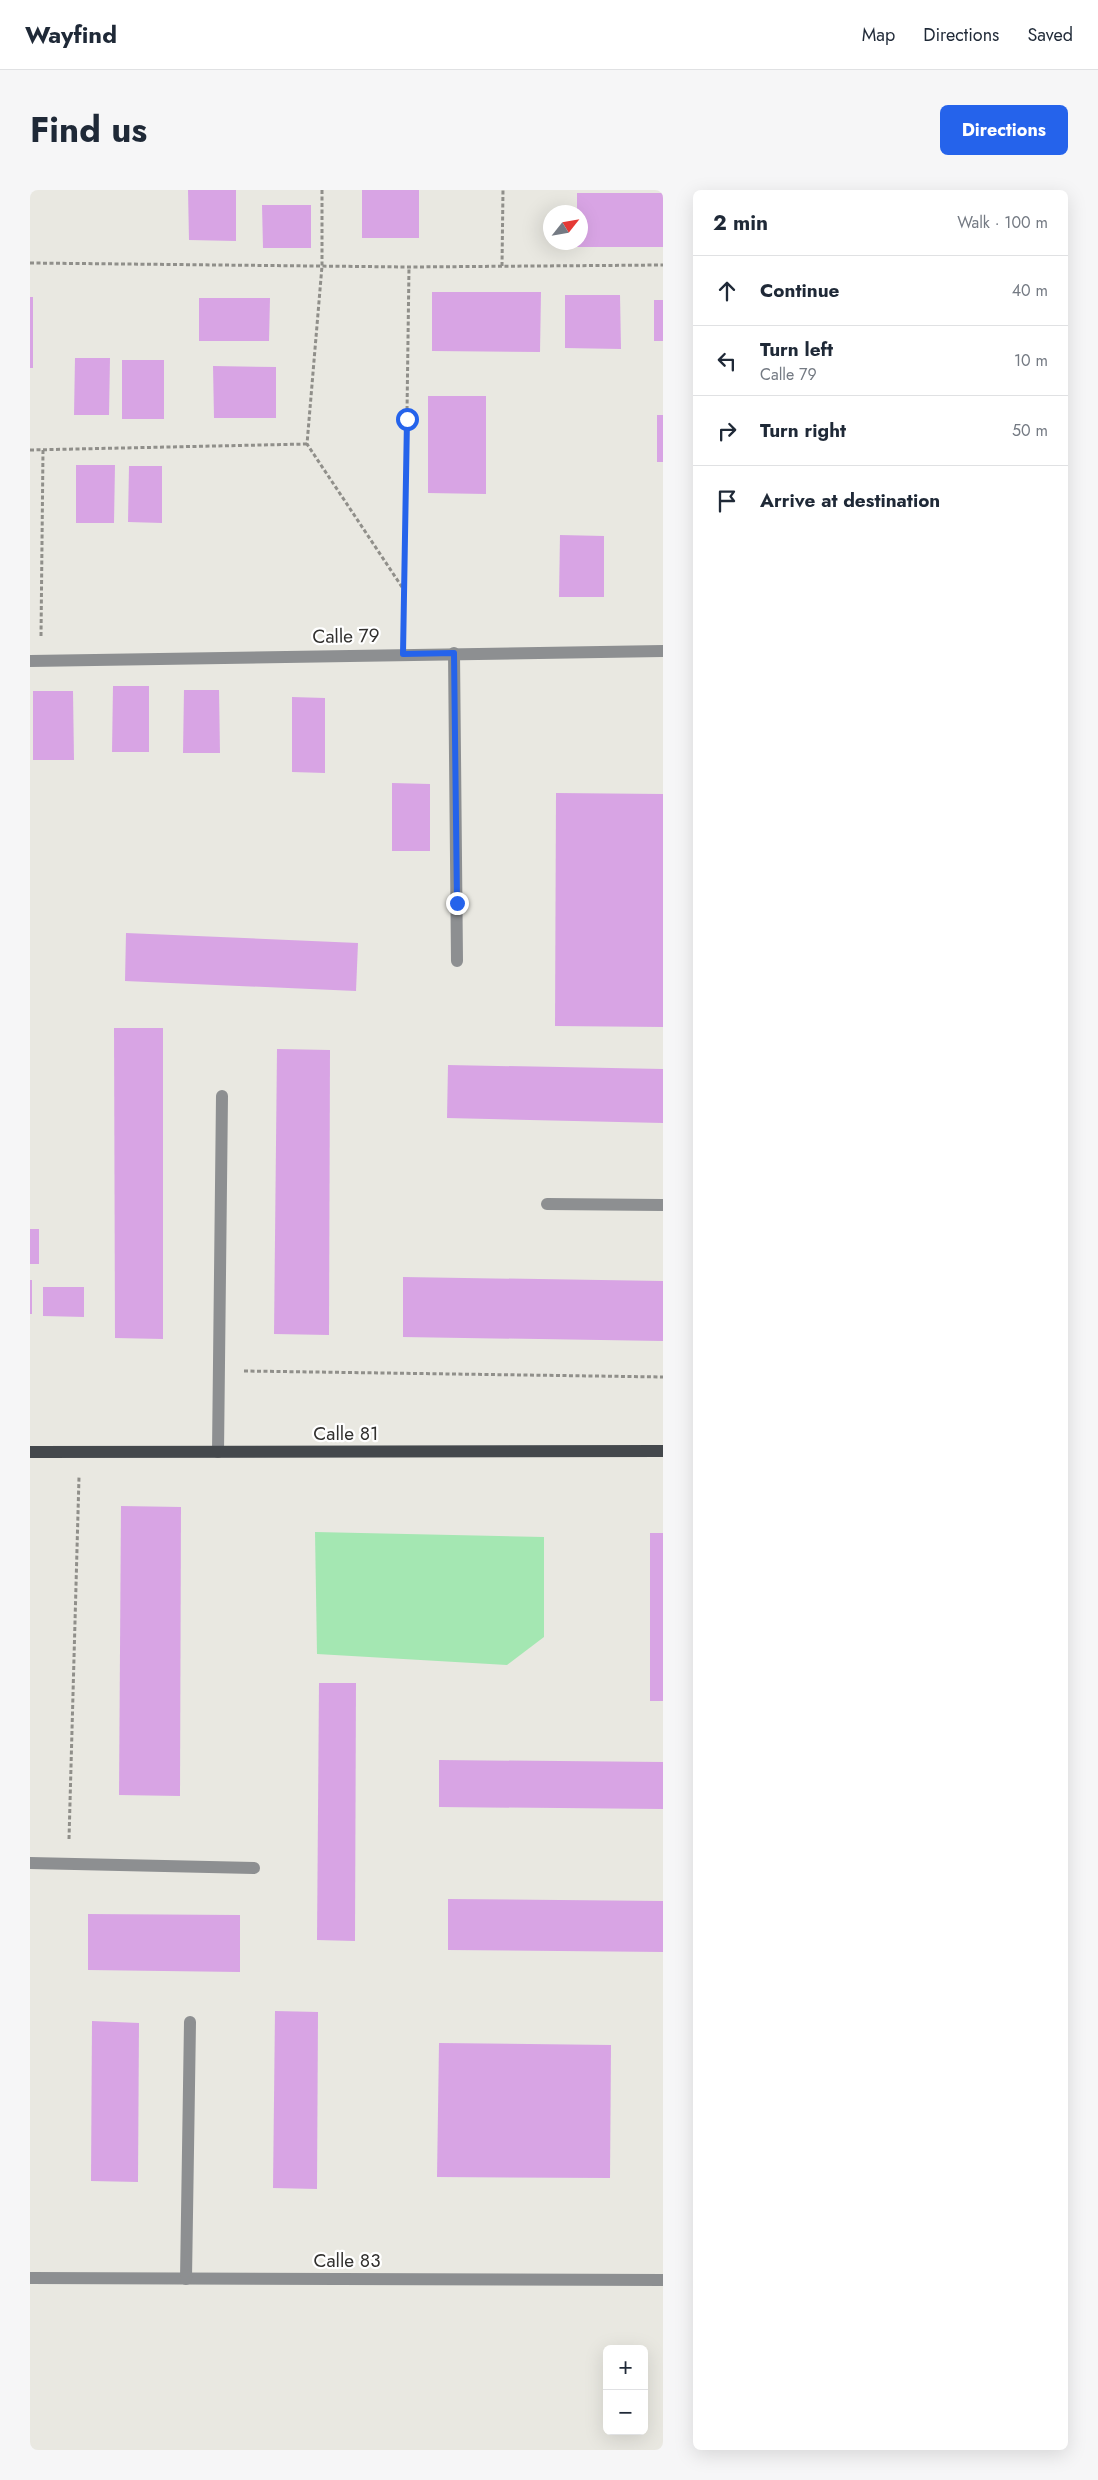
<!DOCTYPE html>
<meta charset="utf-8">
<style>
:root{--surface:#fff;--page:#f6f6f7;--text:#1f2937;--muted:#747a83;--line:#e0e1e3;--accent:#2563eb}
body{margin:0;font-family:Jost,sans-serif;background:var(--page);color:var(--text)}
.controls{position:absolute;right:15px;bottom:15px;display:grid;overflow:hidden;border-radius:8px;box-shadow:0 5px 20px #0002}
.controls button{width:45px;height:45px;display:grid;place-items:center;padding:0;border:0;border-bottom:1px solid var(--line);background:var(--surface);color:var(--text);font:25px sans-serif}
.compass{position:absolute;left:513px;top:15px;width:45px;height:45px;border-radius:50%;background:var(--surface);box-shadow:0 5px 20px #0002;rotate:59deg}
.stop{position:absolute;width:15px;height:15px;margin:-11px;border:4px solid #2563eb;border-radius:50%;background:#fff}
.stop.end{background:#2563eb;border-color:#fff;box-shadow:0 1px 5px #0008}
.list{margin:0;padding:0;list-style:none}
h2{display:flex;justify-content:space-between;align-items:center;height:65px;margin:0;padding:0 20px;font-size:21px}
h2 small{font-size:16px;font-weight:400;color:var(--muted)}
.list li{display:grid;grid-template-columns:32px 1fr auto;gap:15px;align-items:center;box-sizing:border-box;height:70px;padding:0 20px;border-top:1px solid var(--line)}
.list b{display:block;font-size:19px;white-space:nowrap}
.list p{margin:0;font-size:16px;white-space:nowrap;color:var(--muted)}
.list em{font-size:16px;font-style:normal;color:var(--muted)}
.icon{flex:none;width:28px;height:28px;fill:none;stroke:currentColor;stroke-width:2;stroke-linecap:round;stroke-linejoin:round}
.map{position:relative;flex:none;width:633px;height:2260px;overflow:hidden;border-radius:8px}
header{display:flex;align-items:center;gap:30px;box-sizing:border-box;height:70px;padding:0 25px;background:var(--surface);border-bottom:1px solid var(--line)}
header strong{font-size:24px}
nav{display:flex;gap:28px;margin-inline-start:auto;font-size:18px}
.intro{display:flex;align-items:center;justify-content:space-between;box-sizing:border-box;height:120px;padding:0 30px}
h1{margin:0;font-size:35px}
.button{padding:12px 22px;border-radius:8px;background:var(--accent);color:#fff;font-size:18px;font-weight:700}
main{display:flex;gap:30px;padding:0 30px}
aside{flex:1;background:var(--surface);border-radius:8px;box-shadow:0 5px 20px #0002}
.map>svg:first-child{display:block}
.green{fill:#a4e7b2}
.building{fill:#d8a4e4}
.lines{fill:none;stroke-linecap:round;stroke-linejoin:round}
.path{stroke:#908f8a;stroke-width:3;stroke-dasharray:4 2.5;stroke-linecap:butt}
.minor{stroke:#8d8f91;stroke-width:12}
.major{stroke:#44484c;stroke-width:12}
.route{stroke:#2563eb;stroke-width:6}
.labels{text-anchor:middle;dominant-baseline:central;stroke-width:4.5;stroke-linejoin:round;paint-order:stroke}
.street-label{font-size:19px;fill:#32312f;stroke:#fff}
</style>
<header>
<strong>Wayfind</strong>
<nav><a>Map</a><a>Directions</a><a>Saved</a></nav>
</header>
<div class="intro"><h1>Find us</h1><a class="button">Directions</a></div>
<main>
<div class="map">
<svg width="633" height="2260" viewBox="0 0 633 2260">
<rect width="100%" height="100%" fill="#e9e8e1"/>
<polygon class="green" points="285,1342 514,1347 514,1447 477,1475 287,1464"/>
<g class="building">
<polygon points="158,0 206,0 206,51 159,50"/>
<rect x="332" y="0" width="57" height="48"/>
<polygon points="547,3 633,3 633,57 547,57 547,52 550,52 550,22 547,22"/>
<polygon points="232,15 281,15 281,58 233,58"/>
<polygon points="402,102 511,102 510,162 402,161"/>
<polygon points="535,105 590,105 591,159 535,158"/>
<rect x="0" y="107" width="3" height="71"/>
<polygon points="169,108 240,108 239,151 169,151"/>
<rect x="624" y="110" width="9" height="41"/>
<polygon points="45,168 80,168 79,225 44,225"/>
<rect x="92" y="170" width="42" height="59"/>
<polygon points="183,176 246,177 246,228 184,228"/>
<polygon points="398,206 456,206 456,304 398,303"/>
<rect x="627" y="225" width="6" height="47"/>
<polygon points="46,275 85,275 84,333 46,333"/>
<polygon points="99,276 132,276 132,333 98,332"/>
<polygon points="530,345 574,346 574,407 529,407"/>
<polygon points="83,496 119,496 119,562 82,562"/>
<polygon points="154,500 189,500 190,563 153,563"/>
<polygon points="3,501 43,501 44,570 3,570"/>
<polygon points="262,507 295,508 295,583 262,582"/>
<polygon points="362,593 400,594 400,661 362,661"/>
<polygon points="526,603 633,604 633,837 525,836"/>
<polygon points="96,743 328,753 326,801 95,791"/>
<polygon points="84,838 133,838 133,1149 85,1148"/>
<polygon points="247,859 300,860 299,1145 244,1144"/>
<polygon points="418,875 633,879 633,933 417,928"/>
<rect x="0" y="1039" width="9" height="35"/>
<polygon points="373,1087 633,1091 633,1151 373,1147"/>
<rect x="0" y="1090" width="2" height="34"/>
<polygon points="13,1097 54,1097 54,1127 13,1126"/>
<polygon points="91,1316 151,1317 150,1606 89,1605"/>
<rect x="620" y="1343" width="13" height="168"/>
<polygon points="289,1493 326,1493 325,1751 287,1750"/>
<polygon points="409,1570 633,1572 633,1619 409,1617"/>
<polygon points="418,1709 633,1711 633,1762 418,1760"/>
<polygon points="58,1724 210,1725 210,1782 58,1780"/>
<polygon points="245,1821 288,1822 287,1999 243,1998"/>
<polygon points="62,1831 109,1833 108,1992 61,1991"/>
<polygon points="409,1853 581,1855 580,1988 407,1987"/>
</g>
<g class="lines">
<g class="path">
<polyline points="292,0 292,76 277,254 374,400"/>
<polyline points="0,73 379,77 633,75"/>
<polyline points="472,76 473,0"/>
<polyline points="0,260 277,254"/>
<polyline points="374,441 379,77"/>
<polyline points="11,446 13,260"/>
<polyline points="214,1181 633,1187"/>
<polyline points="39,1649 49,1287"/>
</g>
<g class="minor">
<polyline points="424,463 427,771"/>
<polyline points="0,471 633,461"/>
<polyline points="517,1014 633,1015"/>
<polyline points="188,1262 192,906"/>
<polyline points="0,1673 224,1678"/>
<polyline points="0,2088 633,2090"/>
<polyline points="156,2089 160,1832"/>
</g>
<polyline class="major" points="0,1262 633,1261"/>
</g>
<g class="lines">
<polyline class="route" points="377,229 373,464 424,463 427,713"/>
</g>
<g class="labels">
<g class="street-label">
<text transform="translate(316 446) rotate(-1)">Calle 79</text>
<text x="316" y="1243">Calle 81</text>
<text x="317" y="2070">Calle 83</text>
</g>
</g>
</svg>
<div class="controls">
<button>+</button>
<button>−</button>
</div>
<svg class="compass" viewBox="-18 -18 36 36"><path d="M0-13l5 13h-10z" fill="#e53935"/><path d="M0 13l5-13h-10z" fill="#747a83"/></svg>
<div class="stop" style="left:377px;top:229px"></div>
<div class="stop end" style="left:427px;top:713px"></div>
</div>
<aside>
<h2>2 min<small>Walk · 100 m</small></h2>
<ul class="list">
<li><svg class="icon" aria-label="ahead" viewBox="0 0 24 24"><path d="M12 20V5M6 11l6-6 6 6"/></svg><div><b>Continue</b></div><em>40 m</em></li>
<li><svg class="icon" aria-label="left" viewBox="0 0 24 24"><path d="M17 20v-9H6M10 6l-5 5 5 5"/></svg><div><b>Turn left</b><p>Calle 79</p></div><em>10 m</em></li>
<li><svg class="icon" aria-label="right" viewBox="0 0 24 24"><path d="M7 20v-9h11M14 6l5 5-5 5"/></svg><div><b>Turn right</b></div><em>50 m</em></li>
<li><svg class="icon" aria-label="arrive" viewBox="0 0 24 24"><path d="M6 21V4h12l-3 4 3 4H6"/></svg><div><b>Arrive at destination</b></div></li>
</ul>
</aside>
</main>
